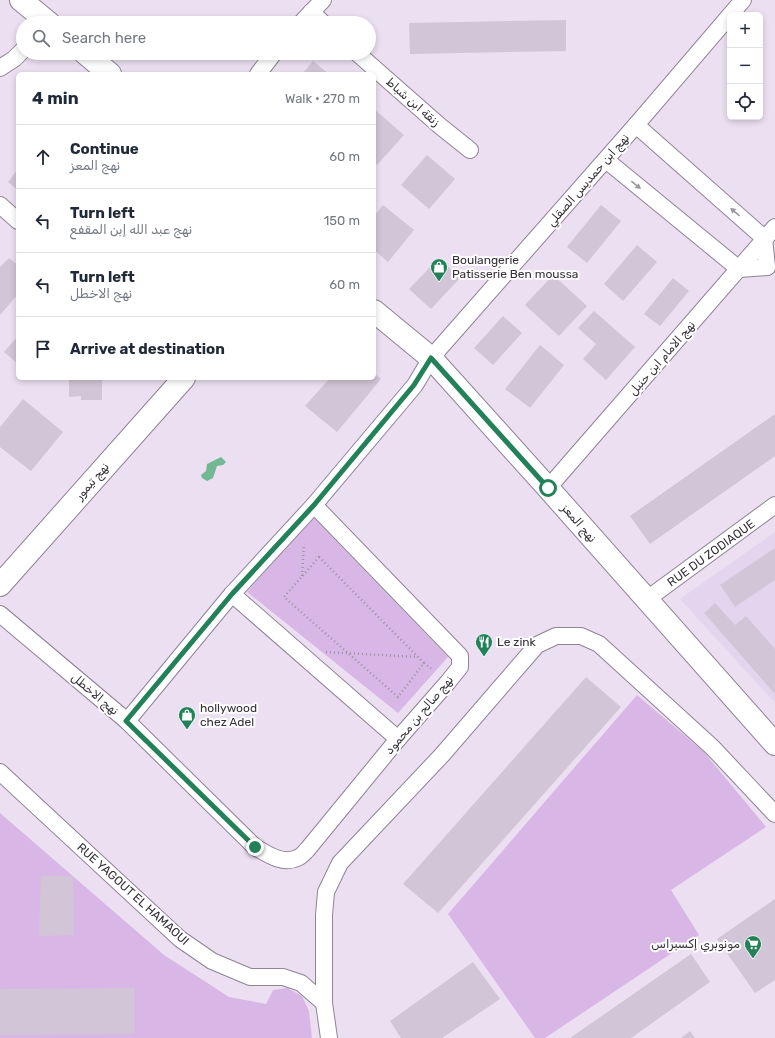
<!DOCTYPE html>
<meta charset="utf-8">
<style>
:root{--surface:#fff;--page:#f6f6f7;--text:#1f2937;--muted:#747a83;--line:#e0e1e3}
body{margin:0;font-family:Rubik,Cairo,sans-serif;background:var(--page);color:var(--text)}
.controls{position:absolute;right:12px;top:12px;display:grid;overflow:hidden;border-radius:6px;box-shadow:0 2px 6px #0003}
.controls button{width:36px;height:36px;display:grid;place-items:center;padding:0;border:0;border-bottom:1px solid var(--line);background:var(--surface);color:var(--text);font:20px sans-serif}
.stop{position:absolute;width:12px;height:12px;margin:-9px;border:3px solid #228158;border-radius:50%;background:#fff}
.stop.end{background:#228158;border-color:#fff;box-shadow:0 1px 4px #0008}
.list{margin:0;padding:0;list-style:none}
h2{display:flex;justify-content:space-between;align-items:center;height:52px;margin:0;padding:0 16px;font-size:17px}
h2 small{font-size:13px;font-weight:400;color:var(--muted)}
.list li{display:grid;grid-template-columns:26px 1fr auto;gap:12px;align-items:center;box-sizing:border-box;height:64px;padding:0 16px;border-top:1px solid var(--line)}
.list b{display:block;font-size:15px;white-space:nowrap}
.list p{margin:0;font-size:13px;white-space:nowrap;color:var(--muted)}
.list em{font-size:13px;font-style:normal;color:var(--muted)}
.icon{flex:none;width:22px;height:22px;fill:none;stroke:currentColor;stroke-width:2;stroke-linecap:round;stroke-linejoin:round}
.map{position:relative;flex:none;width:775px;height:1038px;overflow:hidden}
.search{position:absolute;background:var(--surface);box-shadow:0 2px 6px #0003;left:16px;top:16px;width:360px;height:44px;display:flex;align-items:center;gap:10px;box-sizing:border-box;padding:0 14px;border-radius:22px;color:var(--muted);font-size:15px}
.panel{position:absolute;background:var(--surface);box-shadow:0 2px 6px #0003;left:16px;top:72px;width:360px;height:308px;border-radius:6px}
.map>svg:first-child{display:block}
.built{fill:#e5d4ed}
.green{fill:#d8b7e7}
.water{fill:#73b894}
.building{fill:#d2c5d7}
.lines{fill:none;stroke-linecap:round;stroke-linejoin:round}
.street-casing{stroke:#8f8394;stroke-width:18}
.secondary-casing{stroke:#8f8394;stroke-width:24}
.path{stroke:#9c93a0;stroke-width:2.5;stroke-dasharray:1 3;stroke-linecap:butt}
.street{stroke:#fff;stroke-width:16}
.secondary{stroke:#fff;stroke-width:22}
.oneway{fill:#9a989b}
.route{stroke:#228158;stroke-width:5}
.labels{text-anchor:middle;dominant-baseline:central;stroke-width:4;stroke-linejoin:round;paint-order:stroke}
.street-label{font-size:12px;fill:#353037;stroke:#fff}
.poi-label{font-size:12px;fill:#353037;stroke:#fff;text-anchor:start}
</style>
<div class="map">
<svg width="775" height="1038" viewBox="0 0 775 1038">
<rect width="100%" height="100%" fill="#ebdff1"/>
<polygon class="built" points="775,532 775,703 680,599"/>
<g class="green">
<polygon points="312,516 448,657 398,713 247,592"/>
<polygon points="637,695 703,751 766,827 671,890 699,935 545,1038 535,1038 448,914"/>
<polygon points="0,813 164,955 229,997 266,1004 273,990 287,988 302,996 309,1011 312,1038 0,1038"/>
</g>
<polygon class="water" points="221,457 226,462 223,465 217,466 213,478 207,481 202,478 201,475 206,471 207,464"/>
<g class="building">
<polygon points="566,20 566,51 410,54 409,23"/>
<polygon points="313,61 329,74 302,74"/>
<polygon points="374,109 404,135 377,165 374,162"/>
<polygon points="427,155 455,179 429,209 401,185"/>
<polygon points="18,169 18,190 8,182"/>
<polygon points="383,205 414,230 388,262 374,250 374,216"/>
<polygon points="601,205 621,221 587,263 567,247"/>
<polygon points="637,245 657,262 623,301 604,284"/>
<polygon points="9,258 18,265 18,294 0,315 0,267"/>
<polygon points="439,258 460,278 431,309 409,289"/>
<polygon points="553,275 587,306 559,336 525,305"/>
<polygon points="673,278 689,291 660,326 644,314"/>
<polygon points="594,311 635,347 606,380 583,359 596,344 578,328"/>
<polygon points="503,316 522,333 493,365 474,348"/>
<polygon points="18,336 18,364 4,352"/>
<polygon points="540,345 564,365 530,408 505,389"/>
<polygon points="374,373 381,379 337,432 305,406 330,378 374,378"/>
<polygon points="69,378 102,378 102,400 81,400 81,396 69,397"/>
<polygon points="23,399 63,432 31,471 0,447 0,427"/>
<polygon points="775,414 775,456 650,544 630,516"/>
<polygon points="775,548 775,580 735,607 720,585"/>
<polygon points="715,603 735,625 746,616 775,649 775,694 704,613"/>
<polygon points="586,677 621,707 438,913 403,884"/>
<polygon points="41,876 73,876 74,935 39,936"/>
<polygon points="775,899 775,980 755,993 717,939"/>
<polygon points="691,954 710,982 631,1038 570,1038"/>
<polygon points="473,962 500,999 442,1038 401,1038 390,1021"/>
<polygon points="135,988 135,1034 0,1035 0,989"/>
<polygon points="690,1031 695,1038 681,1038"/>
</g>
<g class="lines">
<g class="street-casing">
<g id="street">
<polyline points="311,12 323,23"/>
<polyline points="301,23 323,0"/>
<polyline points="357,53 440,126 470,150"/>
<polyline points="0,68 14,59 23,50"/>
<polyline points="258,74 274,53"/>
<polyline points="636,125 764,238 767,267"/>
<polyline points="606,160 739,269 767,267"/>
<polyline points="0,205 18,221"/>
<polyline points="548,488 775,227"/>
<polyline points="232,594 398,739"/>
<polyline points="646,600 775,505"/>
<path d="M0 614 127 721 255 847C267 854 283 865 297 858 301 857 304 853 307 850L398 739 448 682 460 667V656L314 505"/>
<polyline points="127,721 232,594 314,505 415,385 431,358 636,125 743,0"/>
<polyline points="0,772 180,939 212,961 250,977 283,977 301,983 324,1003"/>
<polyline points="329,1038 324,1003 324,915 326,892 340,863 442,755 537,645 556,636 581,636 599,644 713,748 775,814"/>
</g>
</g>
<g class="secondary-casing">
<g id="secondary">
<polyline points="21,0 49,23"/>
<polyline points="85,53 110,74"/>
<polyline points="374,311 431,358 548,488 775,744"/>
<polyline points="0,585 184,378"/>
</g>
</g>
<g class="path">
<polygon points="319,557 424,663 398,697 284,597"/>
<polyline points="302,576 304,544"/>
<polyline points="326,652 418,657"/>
<polyline points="424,663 433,670"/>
</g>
<use href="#street" class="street"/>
<use href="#secondary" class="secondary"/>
</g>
<defs><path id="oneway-solid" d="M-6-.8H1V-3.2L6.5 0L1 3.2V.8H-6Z"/></defs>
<g class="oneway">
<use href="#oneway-solid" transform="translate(636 185) rotate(39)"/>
<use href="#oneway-solid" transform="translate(735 212) rotate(-139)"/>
</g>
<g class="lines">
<polyline class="route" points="255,847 126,721 232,594 314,505 414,385 431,358 548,488"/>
</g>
<defs>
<g id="shop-pin" transform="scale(0.9)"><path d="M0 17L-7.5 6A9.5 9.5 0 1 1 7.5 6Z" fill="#228158" stroke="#fff"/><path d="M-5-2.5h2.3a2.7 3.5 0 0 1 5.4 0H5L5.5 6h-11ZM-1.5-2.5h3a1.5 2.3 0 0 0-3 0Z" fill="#fff"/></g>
<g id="restaurant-pin" transform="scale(0.9)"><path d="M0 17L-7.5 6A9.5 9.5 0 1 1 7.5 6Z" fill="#228158" stroke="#fff"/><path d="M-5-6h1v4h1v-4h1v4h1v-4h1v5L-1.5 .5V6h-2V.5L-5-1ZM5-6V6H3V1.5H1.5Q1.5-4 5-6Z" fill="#fff"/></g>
<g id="supermarket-pin" transform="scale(0.9)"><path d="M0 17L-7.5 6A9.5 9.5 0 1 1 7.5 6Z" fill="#228158" stroke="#fff"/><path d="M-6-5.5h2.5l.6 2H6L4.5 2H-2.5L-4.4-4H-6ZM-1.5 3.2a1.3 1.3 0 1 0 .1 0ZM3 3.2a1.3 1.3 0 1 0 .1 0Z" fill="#fff"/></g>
</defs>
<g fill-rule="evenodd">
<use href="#shop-pin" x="439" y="267"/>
<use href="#restaurant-pin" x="484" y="642"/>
<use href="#shop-pin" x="187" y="715"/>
<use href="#supermarket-pin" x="753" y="944"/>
</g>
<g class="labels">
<g class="street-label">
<text transform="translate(413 102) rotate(41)">زنقة ابن شباط</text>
<text transform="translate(588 180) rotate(-49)">نهج ابن حمديس الصقلي</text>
<text transform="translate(662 358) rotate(-49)">نهج الامام ابن حنبل</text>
<text transform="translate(92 481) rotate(-49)">نهج تيمور</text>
<text transform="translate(579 523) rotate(49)">نهج المعز</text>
<text transform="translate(711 553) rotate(-36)">RUE DU ZODIAQUE</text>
<text transform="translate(95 694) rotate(40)">نهج الاخطل</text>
<text transform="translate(419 715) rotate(-50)">نهج صالح بن محمود</text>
<text transform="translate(133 894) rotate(42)">RUE YAGOUT EL HAMAOUI</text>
</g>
<g class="poi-label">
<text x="452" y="260">Boulangerie<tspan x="452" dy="14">Patisserie Ben moussa</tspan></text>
<text x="497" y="642">Le zink</text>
<text x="200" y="708">hollywood<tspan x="200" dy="14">chez Adel</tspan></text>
<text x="740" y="944" text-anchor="end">مونوبري إكسبراس</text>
</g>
</g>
</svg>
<div class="controls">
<button>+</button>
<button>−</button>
<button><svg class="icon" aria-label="locate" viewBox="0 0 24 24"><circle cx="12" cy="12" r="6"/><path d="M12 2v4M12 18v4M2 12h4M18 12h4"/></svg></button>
</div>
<div class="stop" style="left:548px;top:488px"></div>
<div class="stop end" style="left:255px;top:847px"></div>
<div class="search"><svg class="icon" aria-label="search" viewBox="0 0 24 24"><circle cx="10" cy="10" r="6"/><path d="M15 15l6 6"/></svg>Search here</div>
<section class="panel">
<h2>4 min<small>Walk · 270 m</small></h2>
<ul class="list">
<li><svg class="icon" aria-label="ahead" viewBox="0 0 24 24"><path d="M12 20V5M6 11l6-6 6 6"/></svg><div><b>Continue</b><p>نهج المعز</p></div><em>60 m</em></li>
<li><svg class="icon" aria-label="left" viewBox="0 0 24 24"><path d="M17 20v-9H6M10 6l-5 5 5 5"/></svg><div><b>Turn left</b><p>نهج عبد الله إبن المقفع</p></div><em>150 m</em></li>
<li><svg class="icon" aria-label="left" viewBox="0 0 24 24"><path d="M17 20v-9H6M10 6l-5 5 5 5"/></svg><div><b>Turn left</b><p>نهج الاخطل</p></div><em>60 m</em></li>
<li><svg class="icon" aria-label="arrive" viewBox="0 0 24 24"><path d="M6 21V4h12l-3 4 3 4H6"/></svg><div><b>Arrive at destination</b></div></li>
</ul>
</section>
</div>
